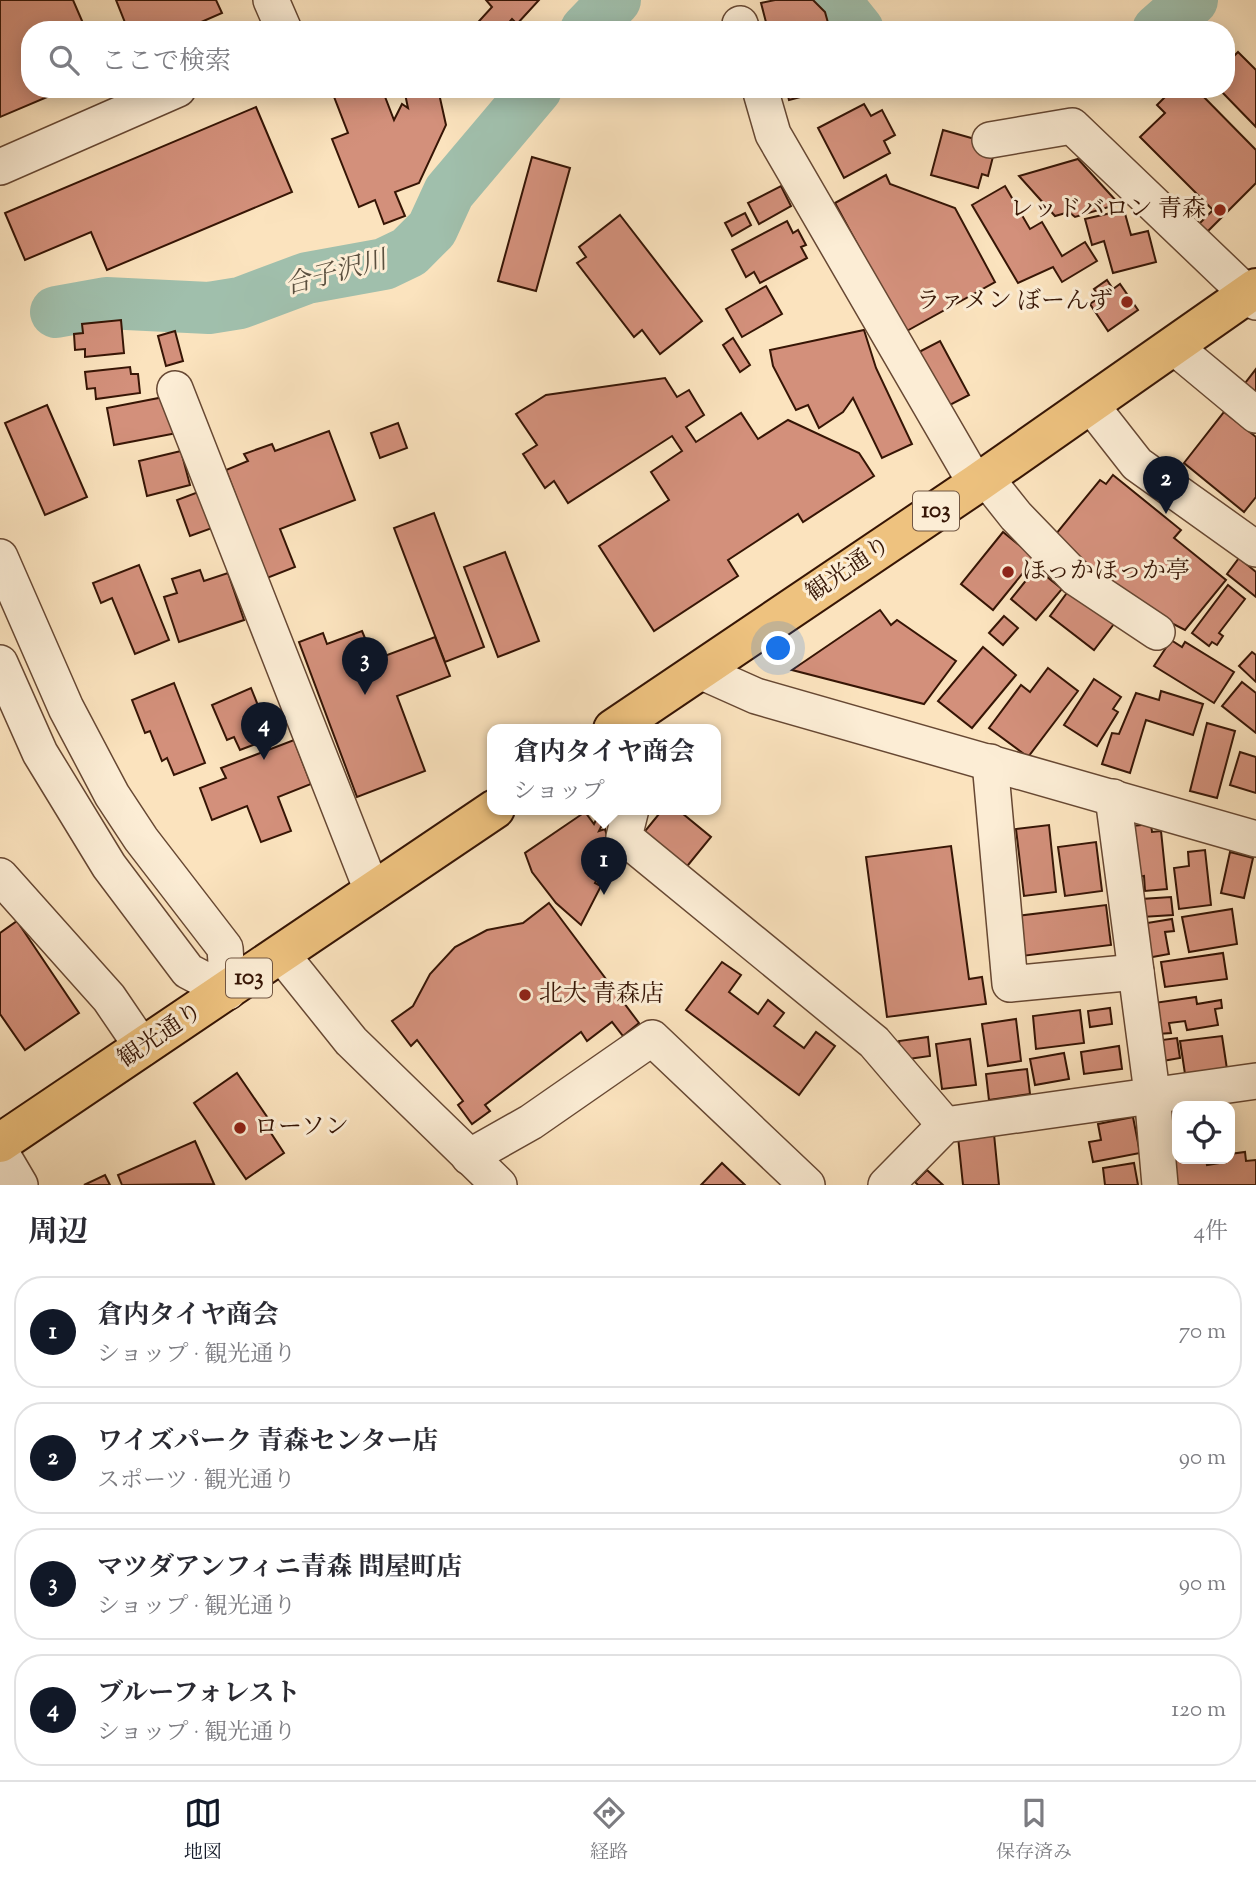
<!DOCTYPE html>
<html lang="ja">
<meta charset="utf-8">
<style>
:root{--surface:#fff;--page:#f2f2f3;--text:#2b2b33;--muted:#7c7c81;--line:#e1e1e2;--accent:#111827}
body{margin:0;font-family:"Sorts Mill Goudy","Noto Serif JP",serif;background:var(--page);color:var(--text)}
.controls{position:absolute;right:21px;bottom:21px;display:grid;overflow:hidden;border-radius:14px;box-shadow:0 4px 18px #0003}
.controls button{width:63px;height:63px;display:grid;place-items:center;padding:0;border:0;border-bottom:2px solid var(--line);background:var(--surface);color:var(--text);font:35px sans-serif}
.you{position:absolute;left:779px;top:649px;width:24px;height:24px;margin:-18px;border:5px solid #fff;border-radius:50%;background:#1a73e8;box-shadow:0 0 0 10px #1a73e833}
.badge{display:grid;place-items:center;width:46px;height:46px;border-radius:50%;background:var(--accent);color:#fff;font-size:23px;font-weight:700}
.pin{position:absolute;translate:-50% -58px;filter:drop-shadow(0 2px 4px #0008)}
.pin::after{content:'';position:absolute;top:37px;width:24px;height:21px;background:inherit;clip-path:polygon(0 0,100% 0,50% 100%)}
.popup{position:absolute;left:487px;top:724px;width:234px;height:91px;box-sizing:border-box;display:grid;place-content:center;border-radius:14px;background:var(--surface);filter:drop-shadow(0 2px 5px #0005);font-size:23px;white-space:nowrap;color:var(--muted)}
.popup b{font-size:26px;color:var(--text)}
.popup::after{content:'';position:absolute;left:50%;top:100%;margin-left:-14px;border:14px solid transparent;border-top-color:var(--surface)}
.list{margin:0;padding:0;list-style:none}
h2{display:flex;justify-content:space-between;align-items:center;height:91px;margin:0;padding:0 28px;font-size:30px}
h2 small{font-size:23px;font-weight:400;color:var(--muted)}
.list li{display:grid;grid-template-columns:46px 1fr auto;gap:21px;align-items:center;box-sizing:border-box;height:112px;margin:0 14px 14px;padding:0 14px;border:2px solid var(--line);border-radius:28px}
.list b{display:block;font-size:26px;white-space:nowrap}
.list p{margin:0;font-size:23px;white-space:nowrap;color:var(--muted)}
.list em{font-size:23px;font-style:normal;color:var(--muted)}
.icon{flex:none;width:38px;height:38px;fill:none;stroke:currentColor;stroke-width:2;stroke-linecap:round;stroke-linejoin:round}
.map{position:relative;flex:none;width:1256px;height:1185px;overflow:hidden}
.search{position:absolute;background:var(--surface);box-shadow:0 4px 18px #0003;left:21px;right:21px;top:21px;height:77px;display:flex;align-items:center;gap:18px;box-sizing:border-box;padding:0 24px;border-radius:28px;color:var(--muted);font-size:26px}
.sheet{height:595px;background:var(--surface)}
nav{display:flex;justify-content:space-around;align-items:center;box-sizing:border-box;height:98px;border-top:2px solid var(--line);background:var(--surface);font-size:19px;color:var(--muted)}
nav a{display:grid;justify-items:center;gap:4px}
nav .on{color:var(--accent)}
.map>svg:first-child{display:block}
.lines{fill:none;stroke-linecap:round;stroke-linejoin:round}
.river{stroke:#a0bfac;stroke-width:52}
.building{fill:#d3907b;stroke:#361505;stroke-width:2}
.minor-casing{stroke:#674833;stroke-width:38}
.highway-casing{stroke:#361505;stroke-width:42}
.minor{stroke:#fcedd5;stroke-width:35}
.highway{stroke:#eec27f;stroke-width:38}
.poi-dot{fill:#8f2418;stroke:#fcedd5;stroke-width:2.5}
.labels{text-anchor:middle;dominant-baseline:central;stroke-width:6;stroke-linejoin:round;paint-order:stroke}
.shield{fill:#fcedd5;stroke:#715643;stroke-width:2}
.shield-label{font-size:23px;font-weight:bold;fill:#361505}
.poi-label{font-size:24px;fill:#361505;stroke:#fcedd5;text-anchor:start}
.street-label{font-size:24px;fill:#361505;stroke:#fcedd5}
.water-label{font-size:26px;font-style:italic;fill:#5b503f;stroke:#fcedd5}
</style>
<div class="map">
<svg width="1256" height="1185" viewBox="0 0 1256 1185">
<rect width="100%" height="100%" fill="#fbe3be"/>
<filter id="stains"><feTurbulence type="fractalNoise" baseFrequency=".00286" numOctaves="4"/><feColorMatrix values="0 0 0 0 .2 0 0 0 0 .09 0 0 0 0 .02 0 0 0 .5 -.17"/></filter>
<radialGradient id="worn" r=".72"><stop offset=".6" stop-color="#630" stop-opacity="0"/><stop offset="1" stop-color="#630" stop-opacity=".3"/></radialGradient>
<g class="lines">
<g class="river">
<polyline points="834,0 858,30"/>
<polyline points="586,30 615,0"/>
<polyline points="1158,30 1192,0"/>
<polyline points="56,312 106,303 209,308 240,303 307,278 384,264 409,252 432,229 449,192 536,89"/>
</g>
</g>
<g class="building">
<polygon points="0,0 73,0 86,30 30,30 30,89 66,89 0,117"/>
<polygon points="116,0 216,0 222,13 183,30 128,30"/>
<polygon points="486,0 539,0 517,24 512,19 502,30 471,30 492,7"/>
<polygon points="775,0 813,0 825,12 830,30 768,30 761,3"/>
<polygon points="1238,52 1256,70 1256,127 1219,89 1226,89 1226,64"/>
<polygon points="331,89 382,89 394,120 402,104 408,108 404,89 438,89 446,125 419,183 395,192 405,216 384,224 375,200 359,207 332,139 348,133"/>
<polygon points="780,89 831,89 789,100 787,92 781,93"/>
<polygon points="1173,89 1196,89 1256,150 1256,183 1202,237 1194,229 1213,210 1140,137 1165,113 1157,105"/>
<polygon points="864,104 871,116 882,110 895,135 884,141 890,153 844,178 818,128"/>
<polygon points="256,107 292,192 107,270 91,232 25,260 5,213"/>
<polygon points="943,130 996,145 988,176 982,174 978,188 931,175"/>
<polygon points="532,157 570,168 536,291 498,281"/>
<polygon points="1078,159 1119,204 1075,217 1069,212 1055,216 1019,176"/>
<polygon points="886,175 890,184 955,208 995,282 905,332 835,203"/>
<polygon points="781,186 791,206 759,224 748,203"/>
<polygon points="1005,186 1030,229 1042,222 1062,256 1085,242 1097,261 1062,282 1053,267 1018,283 972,205"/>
<polygon points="1124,210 1131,235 1148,231 1156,262 1113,273 1104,241 1092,245 1085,219"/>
<polygon points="745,213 751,225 732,236 725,223"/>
<polygon points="620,215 702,321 660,354 642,330 634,337 577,263 586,257 579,247"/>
<polygon points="787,221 793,233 798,230 806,245 801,247 807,258 760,283 754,272 746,277 732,250"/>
<polygon points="1107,280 1113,289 1120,284 1138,310 1108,331 1090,304 1100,297 1094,289"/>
<polygon points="766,286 782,314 742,337 726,309"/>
<polygon points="121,320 124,353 85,357 85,349 75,350 74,334 83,333 82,324"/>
<polygon points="864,330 876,368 912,444 882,458 853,398 843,412 819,428 808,405 796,410 773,366 770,350"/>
<polygon points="175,331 183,361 166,366 158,336"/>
<polygon points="733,338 750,365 740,372 723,345"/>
<polygon points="940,341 969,395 948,406 919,352"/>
<polygon points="130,367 131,374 138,374 140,393 96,399 95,388 87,389 85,372"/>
<polygon points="1256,369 1256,398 1242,387"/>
<polygon points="665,378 677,397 689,390 704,415 686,427 696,442 741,413 758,439 788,420 859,453 874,476 803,522 798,514 728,560 738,576 654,631 599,546 669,500 651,472 682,451 672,436 568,503 554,481 545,488 523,454 537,445 516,414 546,395"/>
<polygon points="164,397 177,433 114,445 107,408"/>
<polygon points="47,405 87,497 45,515 5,423"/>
<polygon points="1224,412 1256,437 1256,497 1244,512 1184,463"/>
<polygon points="398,423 407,448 380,458 371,433"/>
<polygon points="329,431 355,500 280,529 295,567 267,578 226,470 248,461 244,454 272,444 275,451"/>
<polygon points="181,451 190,485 147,496 139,461"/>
<polygon points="1113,475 1181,530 1174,538 1226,580 1185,630 1124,599 1051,540 1100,480 1106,484"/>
<polygon points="201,491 215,527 190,536 177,500"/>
<polygon points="434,513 484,647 445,662 394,528"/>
<polygon points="1003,532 1035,558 993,610 961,584"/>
<polygon points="505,552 539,641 498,657 464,567"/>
<polygon points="1239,558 1256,572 1256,597 1227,574"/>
<polygon points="139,565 169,640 135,654 112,598 101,603 93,583"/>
<polygon points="1036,568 1062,589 1036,620 1011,599"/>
<polygon points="200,570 204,581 228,573 244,620 179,642 164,597 177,593 172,579"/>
<polygon points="1228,585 1245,599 1219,633 1223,636 1217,645 1212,642 1209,646 1192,633"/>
<polygon points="1072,586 1117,620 1094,650 1050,616"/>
<polygon points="880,610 891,625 897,620 956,661 924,704 792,670"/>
<polygon points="1004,616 1018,628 1003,645 989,633"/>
<polygon points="362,631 374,660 435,637 450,676 397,696 425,771 357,797 299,642 323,633 327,644"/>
<polygon points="1171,640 1182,647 1185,642 1234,672 1214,703 1154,666"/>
<polygon points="983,647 1016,675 972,728 938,701"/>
<polygon points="1252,652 1256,655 1256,682 1239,666"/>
<polygon points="1048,668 1078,691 1028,757 989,728 1021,685 1030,692"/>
<polygon points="1094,679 1121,697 1113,709 1118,712 1097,746 1064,725"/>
<polygon points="1242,682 1256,693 1256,733 1222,706"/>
<polygon points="174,683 205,763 174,775 167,758 162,761 150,731 145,733 132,700"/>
<polygon points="251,688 271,738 240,750 234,737 227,740 212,705"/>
<polygon points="1161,691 1203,704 1193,735 1146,720 1130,773 1102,764 1112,733 1119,734 1136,693 1159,700"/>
<polygon points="1207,723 1235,731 1217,798 1190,791"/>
<polygon points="294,740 311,784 278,797 291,831 261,842 247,806 212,820 200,788 226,778 221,768"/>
<polygon points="1240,752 1256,757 1256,793 1230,785"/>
<polygon points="663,809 677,809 711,837 684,870 641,836"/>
<polygon points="585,812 594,824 599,814 606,817 599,831 605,829 611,851 595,883 601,886 581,925 556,903 532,872 525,853"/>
<polygon points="1151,824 1152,832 1161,831 1167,889 1145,891 1144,876 1137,877 1132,826"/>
<polygon points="1049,825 1056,892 1024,896 1016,829"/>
<polygon points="1096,842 1102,891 1065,896 1058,847"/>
<polygon points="951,846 969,979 982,977 986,1004 887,1017 866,857"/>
<polygon points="1205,850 1211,905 1179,909 1174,868 1189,866 1188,852"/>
<polygon points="1230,852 1253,858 1244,898 1221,893"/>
<polygon points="1171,897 1173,915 1142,917 1141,899"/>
<polygon points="549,903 639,1023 623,1036 612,1022 587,1041 581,1032 485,1105 490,1111 472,1124 458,1105 463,1101 417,1040 411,1046 392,1021 413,1006 430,974 455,947 487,930 523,923"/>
<polygon points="1106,905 1111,945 1022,956 1017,916"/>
<polygon points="1232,909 1237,944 1189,952 1182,917"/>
<polygon points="1172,919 1174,931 1165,932 1169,954 1147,958 1141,924"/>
<polygon points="17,921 79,1013 25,1050 0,1014 0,933"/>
<polygon points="1223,953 1227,979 1165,987 1161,962"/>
<polygon points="722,962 741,975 729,992 758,1014 768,1000 784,1013 774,1026 804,1048 816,1032 835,1046 799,1095 686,1010"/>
<polygon points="1196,997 1197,1004 1221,1000 1222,1008 1215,1009 1218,1025 1187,1030 1185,1021 1169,1023 1171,1033 1158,1034 1154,1003"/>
<polygon points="1110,1008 1112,1024 1090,1027 1088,1011"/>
<polygon points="1080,1010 1084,1043 1036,1049 1033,1016"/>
<polygon points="1016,1019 1021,1061 988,1066 982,1024"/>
<polygon points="1222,1036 1227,1069 1185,1074 1180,1041"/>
<polygon points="928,1037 930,1056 901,1060 899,1041"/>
<polygon points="1177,1038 1180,1058 1157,1062 1154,1041"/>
<polygon points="970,1039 976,1085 942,1089 936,1044"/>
<polygon points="1119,1046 1122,1069 1084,1074 1081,1052"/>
<polygon points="1064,1053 1069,1079 1035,1085 1030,1059"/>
<polygon points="1027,1069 1030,1094 989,1100 986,1074"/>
<polygon points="237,1073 274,1127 269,1130 284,1153 246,1179 194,1103"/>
<polygon points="1133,1117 1140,1153 1093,1162 1089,1142 1101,1140 1098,1124"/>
<polygon points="994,1134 999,1185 963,1185 958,1137"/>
<polygon points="1177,1140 1177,1159 1206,1159 1207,1165 1225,1162 1230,1154 1245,1152 1246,1161 1256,1160 1256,1185 1175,1185 1169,1141"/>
<polygon points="195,1141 214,1184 122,1185 118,1175"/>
<polygon points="722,1163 745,1185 701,1185"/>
<polygon points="1134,1163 1138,1185 1105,1185 1103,1168"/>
<polygon points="927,1170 943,1185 918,1185 915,1182"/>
<polygon points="105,1175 110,1185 84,1185"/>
</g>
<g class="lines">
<g class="minor-casing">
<g id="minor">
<polyline points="271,0 284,30"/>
<polyline points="740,24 742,30"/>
<polyline points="760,89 773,134 976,484"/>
<polyline points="990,140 1072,126 1256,302"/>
<polyline points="0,167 178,89"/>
<polyline points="1173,346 1256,415"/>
<polyline points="175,389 373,893"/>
<polyline points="1090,404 1137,464 1256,549"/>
<polyline points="985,477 1016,516 1076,578 1157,632"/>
<polyline points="0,557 66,708 112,795 141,839 225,948 228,992 188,971 109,866 40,753 0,663"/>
<polyline points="700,671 756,696 1256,839"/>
<polyline points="990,762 1010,984 1136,972"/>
<polyline points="1113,797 1152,1093 1160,1185"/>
<polyline points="631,809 624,837 874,1042 945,1125"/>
<polyline points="0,876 109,998 143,1048"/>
<polyline points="282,955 351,1041 499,1185"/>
<polyline points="0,1151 20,1185"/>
<polyline points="469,1157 531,1122 652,1038 807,1185"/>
<polyline points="886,1185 945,1125 1256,1081"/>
</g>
</g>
<g class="highway-casing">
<g id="highway">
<polyline points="613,729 976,484 1256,288"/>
<polyline points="0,1143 495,809"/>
</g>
</g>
<use href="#minor" class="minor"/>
<use href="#highway" class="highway"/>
</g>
<g class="poi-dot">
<circle cx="1220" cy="210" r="7"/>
<circle cx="1127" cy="302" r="7"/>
<circle cx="1008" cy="572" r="7"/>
<circle cx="525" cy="995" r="7"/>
<circle cx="240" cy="1128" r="7"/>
</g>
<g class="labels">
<g class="shield">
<rect x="913" y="491.5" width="46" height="39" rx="5"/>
<rect x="226" y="958.5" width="46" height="39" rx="5"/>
</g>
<g class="shield-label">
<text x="936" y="511">103</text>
<text x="249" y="978">103</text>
</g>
<g class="poi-label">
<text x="1206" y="210" text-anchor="end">レッドバロン 青森</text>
<text x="1113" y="302" text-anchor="end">ラァメン ぼーんず</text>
<text x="1022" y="572">ほっかほっか亭</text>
<text x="539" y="995">北大 青森店</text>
<text x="254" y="1128">ローソン</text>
</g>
<g class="street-label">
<text transform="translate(849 570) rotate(-34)">観光通り</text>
<text transform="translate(161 1036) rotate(-34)">観光通り</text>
</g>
<g class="water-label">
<text transform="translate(336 274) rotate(-15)">合子沢川</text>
</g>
</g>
<rect width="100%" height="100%" filter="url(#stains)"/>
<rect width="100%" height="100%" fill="url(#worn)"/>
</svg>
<div class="controls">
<button><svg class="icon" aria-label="locate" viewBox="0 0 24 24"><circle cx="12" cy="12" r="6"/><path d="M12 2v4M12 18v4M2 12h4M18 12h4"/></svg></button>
</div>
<div class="you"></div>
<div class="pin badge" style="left:604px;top:895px">1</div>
<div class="popup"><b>倉内タイヤ商会</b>ショップ</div>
<div class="pin badge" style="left:1166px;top:514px">2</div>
<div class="pin badge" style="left:365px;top:695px">3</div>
<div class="pin badge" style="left:264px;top:760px">4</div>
<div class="search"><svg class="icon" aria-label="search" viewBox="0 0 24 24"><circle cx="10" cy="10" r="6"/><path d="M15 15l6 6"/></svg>ここで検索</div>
</div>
<section class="sheet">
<h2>周辺<small>4件</small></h2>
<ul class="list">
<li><span class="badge">1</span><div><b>倉内タイヤ商会</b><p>ショップ · 観光通り</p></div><em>70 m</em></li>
<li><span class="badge">2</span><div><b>ワイズパーク 青森センター店</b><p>スポーツ · 観光通り</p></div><em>90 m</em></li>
<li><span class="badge">3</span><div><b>マツダアンフィニ青森 問屋町店</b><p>ショップ · 観光通り</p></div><em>90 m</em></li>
<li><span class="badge">4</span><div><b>ブルーフォレスト</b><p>ショップ · 観光通り</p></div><em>120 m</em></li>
</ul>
</section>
<nav>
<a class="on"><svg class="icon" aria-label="map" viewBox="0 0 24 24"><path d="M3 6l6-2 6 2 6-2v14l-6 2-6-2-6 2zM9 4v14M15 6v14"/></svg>地図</a>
<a><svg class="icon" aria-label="directions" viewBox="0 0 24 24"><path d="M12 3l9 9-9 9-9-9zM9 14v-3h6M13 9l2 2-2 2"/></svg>経路</a>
<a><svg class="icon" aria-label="saved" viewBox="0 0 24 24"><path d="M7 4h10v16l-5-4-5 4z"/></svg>保存済み</a>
</nav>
